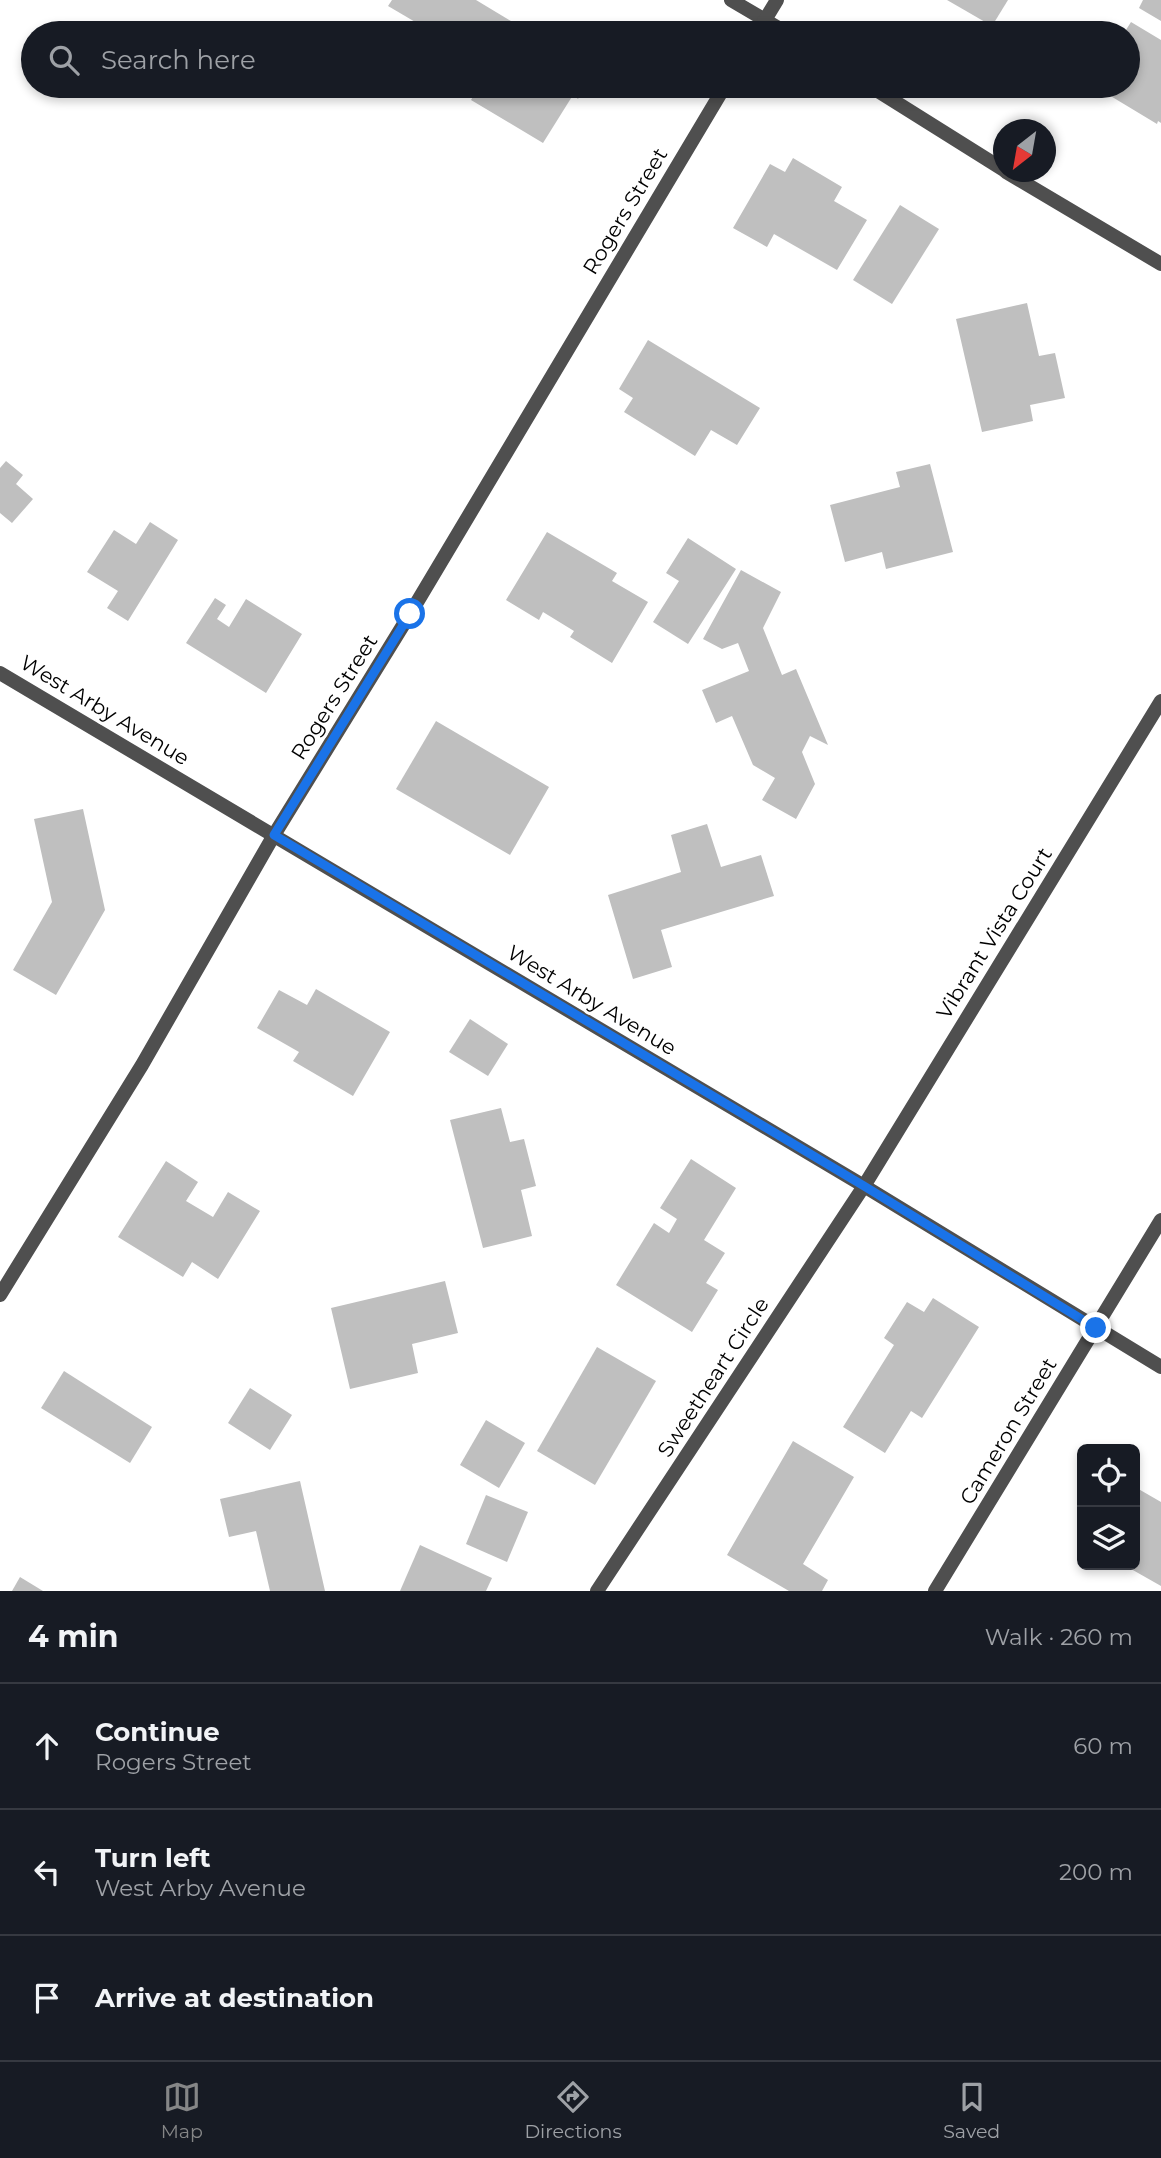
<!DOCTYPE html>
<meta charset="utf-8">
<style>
:root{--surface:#171b24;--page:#20242c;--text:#f1f3f6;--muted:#9ea1a6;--line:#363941;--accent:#858687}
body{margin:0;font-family:Montserrat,sans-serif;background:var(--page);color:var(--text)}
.controls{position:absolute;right:21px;bottom:21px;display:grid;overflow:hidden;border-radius:10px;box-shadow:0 4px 10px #0003}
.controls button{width:63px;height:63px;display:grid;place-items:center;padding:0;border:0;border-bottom:2px solid var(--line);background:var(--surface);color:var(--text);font:35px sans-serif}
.compass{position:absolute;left:993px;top:119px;width:63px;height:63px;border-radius:50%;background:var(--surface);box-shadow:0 4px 10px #0003;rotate:211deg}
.stop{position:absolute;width:21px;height:21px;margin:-16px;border:5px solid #1a73e8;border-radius:50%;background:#fff}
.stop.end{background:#1a73e8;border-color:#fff;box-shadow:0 2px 7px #0008}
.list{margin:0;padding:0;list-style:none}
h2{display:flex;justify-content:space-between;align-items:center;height:91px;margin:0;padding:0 28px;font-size:30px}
h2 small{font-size:23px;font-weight:400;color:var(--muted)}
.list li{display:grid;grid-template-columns:46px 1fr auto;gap:21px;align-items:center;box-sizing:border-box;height:126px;padding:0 28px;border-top:2px solid var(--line)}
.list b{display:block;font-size:26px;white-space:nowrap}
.list p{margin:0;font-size:23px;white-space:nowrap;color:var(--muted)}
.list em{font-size:23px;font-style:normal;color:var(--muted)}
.icon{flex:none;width:38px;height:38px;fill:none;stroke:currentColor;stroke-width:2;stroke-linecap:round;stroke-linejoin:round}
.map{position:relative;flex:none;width:1161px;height:1591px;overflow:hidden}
.search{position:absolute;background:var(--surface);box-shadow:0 4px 10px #0003;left:21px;right:21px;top:21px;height:77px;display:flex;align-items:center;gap:18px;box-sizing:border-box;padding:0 24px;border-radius:38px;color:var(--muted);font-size:26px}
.sheet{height:469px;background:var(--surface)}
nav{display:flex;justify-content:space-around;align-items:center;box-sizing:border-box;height:98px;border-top:2px solid var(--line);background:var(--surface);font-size:19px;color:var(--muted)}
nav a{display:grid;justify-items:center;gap:4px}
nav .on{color:var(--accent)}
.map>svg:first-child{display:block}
.building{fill:#bfbfbf}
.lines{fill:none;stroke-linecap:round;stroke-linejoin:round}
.street{stroke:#4f4f4f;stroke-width:14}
.route{stroke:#1a73e8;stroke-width:9}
.labels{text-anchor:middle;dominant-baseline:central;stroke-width:6;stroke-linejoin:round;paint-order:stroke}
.street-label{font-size:21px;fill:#000;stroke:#fff}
</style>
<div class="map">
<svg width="1161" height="1591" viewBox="0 0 1161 1591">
<rect width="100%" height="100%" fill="#fff"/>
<g class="building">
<polygon points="392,0 476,0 531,33 434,33 388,6"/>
<polygon points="947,0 1008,0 992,26"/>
<polygon points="1143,0 1161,0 1161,21 1139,8"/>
<polygon points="1131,22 1161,40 1161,123 1158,121 1157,124 1094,86 1128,86 1128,33 1124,33"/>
<polygon points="479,86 586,86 578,99 573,95 543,143 471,100"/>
<polygon points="793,158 842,187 834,201 867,220 837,270 774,234 767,247 733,228 770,164 785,172"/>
<polygon points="900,205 939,229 892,304 853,280"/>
<polygon points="1027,303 1039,356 1055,353 1065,398 1030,405 1033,421 982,432 956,319"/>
<polygon points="648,340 760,408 737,445 711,430 695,456 624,412 633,398 619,389"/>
<polygon points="6,461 23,475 16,484 33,499 12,523 0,513 0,468"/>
<polygon points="930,464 953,552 886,569 882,552 845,562 830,505 900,487 896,472"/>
<polygon points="150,522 178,540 128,621 107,608 118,591 87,572 114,530 136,544"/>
<polygon points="547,532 617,573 612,581 648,602 612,663 570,637 574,631 543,612 539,620 506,600"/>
<polygon points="688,538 736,569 688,644 653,622 679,581 666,573"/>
<polygon points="741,570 781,592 763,628 782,675 796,669 828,745 810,736 802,752 815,784 796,819 762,800 775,778 753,765 732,716 716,723 702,690 749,671 738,643 722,649 703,639"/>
<polygon points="215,598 226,605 217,619 229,627 246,599 302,634 266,693 186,643"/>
<polygon points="436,721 549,787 510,855 396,789"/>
<polygon points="83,809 105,910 56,995 13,970 52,902 34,819"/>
<polygon points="707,824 721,867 761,855 774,896 661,930 672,967 633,979 608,895 681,872 671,835"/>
<polygon points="316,989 390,1032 353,1096 293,1061 299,1052 257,1028 279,990 307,1005"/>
<polygon points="470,1019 508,1044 488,1076 449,1052"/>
<polygon points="501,1108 510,1142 524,1139 536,1186 521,1190 532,1236 483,1248 450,1120"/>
<polygon points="691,1159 736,1188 704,1240 725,1253 706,1283 718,1290 692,1332 616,1285 654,1223 669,1233 677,1219 660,1208"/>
<polygon points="166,1161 198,1182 186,1201 213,1217 228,1192 260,1211 218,1279 192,1262 183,1277 118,1237"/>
<polygon points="445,1281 458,1333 412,1344 418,1373 350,1389 331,1308"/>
<polygon points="933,1298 979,1327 922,1418 911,1411 885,1453 843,1427 894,1345 884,1338 907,1302 924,1312"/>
<polygon points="597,1347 656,1381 595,1485 537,1451"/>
<polygon points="64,1371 152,1427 130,1463 41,1408"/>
<polygon points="250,1388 292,1415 270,1450 228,1423"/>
<polygon points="486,1420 525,1443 499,1488 460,1465"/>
<polygon points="793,1441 854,1477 803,1564 828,1580 822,1591 789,1591 727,1555"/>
<polygon points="300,1481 325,1591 270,1591 256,1531 229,1537 220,1499"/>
<polygon points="1135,1487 1161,1502 1161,1586 1124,1565 1135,1565"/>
<polygon points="486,1495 528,1512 507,1562 466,1544"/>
<polygon points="420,1545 492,1578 486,1591 400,1591"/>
<polygon points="20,1577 43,1591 12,1591"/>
</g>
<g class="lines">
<g class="street">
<polyline points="731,0 787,33"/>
<polyline points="757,33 777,0"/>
<polyline points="870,86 1004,170"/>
<polyline points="1006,172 1161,264"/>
<polyline points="0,673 864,1186 1161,1367"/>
<polyline points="0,1295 142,1065 274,835 410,614 725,86"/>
<polyline points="597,1591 864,1186 1161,701"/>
<polyline points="935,1591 1161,1220"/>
</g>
</g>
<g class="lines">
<polyline class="route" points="410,614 274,835 864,1186 1096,1328"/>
</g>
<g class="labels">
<g class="street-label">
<text transform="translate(625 211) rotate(-59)">Rogers Street</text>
<text transform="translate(334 697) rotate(-58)">Rogers Street</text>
<text transform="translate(105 710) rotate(31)">West Arby Avenue</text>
<text transform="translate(994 933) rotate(-58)">Vibrant Vista Court</text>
<text transform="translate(592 1000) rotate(31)">West Arby Avenue</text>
<text transform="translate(713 1377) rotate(-57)">Sweetheart Circle</text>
<text transform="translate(1008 1431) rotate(-59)">Cameron Street</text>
</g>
</g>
</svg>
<div class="controls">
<button><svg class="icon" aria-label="locate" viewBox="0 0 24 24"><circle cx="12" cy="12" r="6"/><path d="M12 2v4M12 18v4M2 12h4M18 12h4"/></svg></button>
<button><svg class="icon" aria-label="layers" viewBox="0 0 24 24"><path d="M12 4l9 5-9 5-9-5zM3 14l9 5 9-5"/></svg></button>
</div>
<svg class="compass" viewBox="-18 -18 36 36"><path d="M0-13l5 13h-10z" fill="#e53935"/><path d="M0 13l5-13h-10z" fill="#9ea1a6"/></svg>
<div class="stop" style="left:410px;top:614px"></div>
<div class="stop end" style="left:1096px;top:1328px"></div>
<div class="search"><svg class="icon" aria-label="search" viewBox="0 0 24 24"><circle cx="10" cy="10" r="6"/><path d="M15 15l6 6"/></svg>Search here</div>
</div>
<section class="sheet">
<h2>4 min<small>Walk · 260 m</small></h2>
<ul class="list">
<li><svg class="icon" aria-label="ahead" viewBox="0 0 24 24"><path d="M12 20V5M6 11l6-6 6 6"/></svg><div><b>Continue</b><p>Rogers Street</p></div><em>60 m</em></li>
<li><svg class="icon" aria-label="left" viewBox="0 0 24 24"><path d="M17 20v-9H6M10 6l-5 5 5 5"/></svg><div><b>Turn left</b><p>West Arby Avenue</p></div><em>200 m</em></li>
<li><svg class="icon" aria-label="arrive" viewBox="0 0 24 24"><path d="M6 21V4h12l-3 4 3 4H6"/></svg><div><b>Arrive at destination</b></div></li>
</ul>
</section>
<nav>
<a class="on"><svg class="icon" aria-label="map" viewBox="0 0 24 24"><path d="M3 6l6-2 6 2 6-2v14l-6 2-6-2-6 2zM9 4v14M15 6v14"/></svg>Map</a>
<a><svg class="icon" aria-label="directions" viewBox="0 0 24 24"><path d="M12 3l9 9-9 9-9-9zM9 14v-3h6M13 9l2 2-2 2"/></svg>Directions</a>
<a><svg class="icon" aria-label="saved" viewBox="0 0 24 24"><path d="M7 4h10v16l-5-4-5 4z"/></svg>Saved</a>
</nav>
